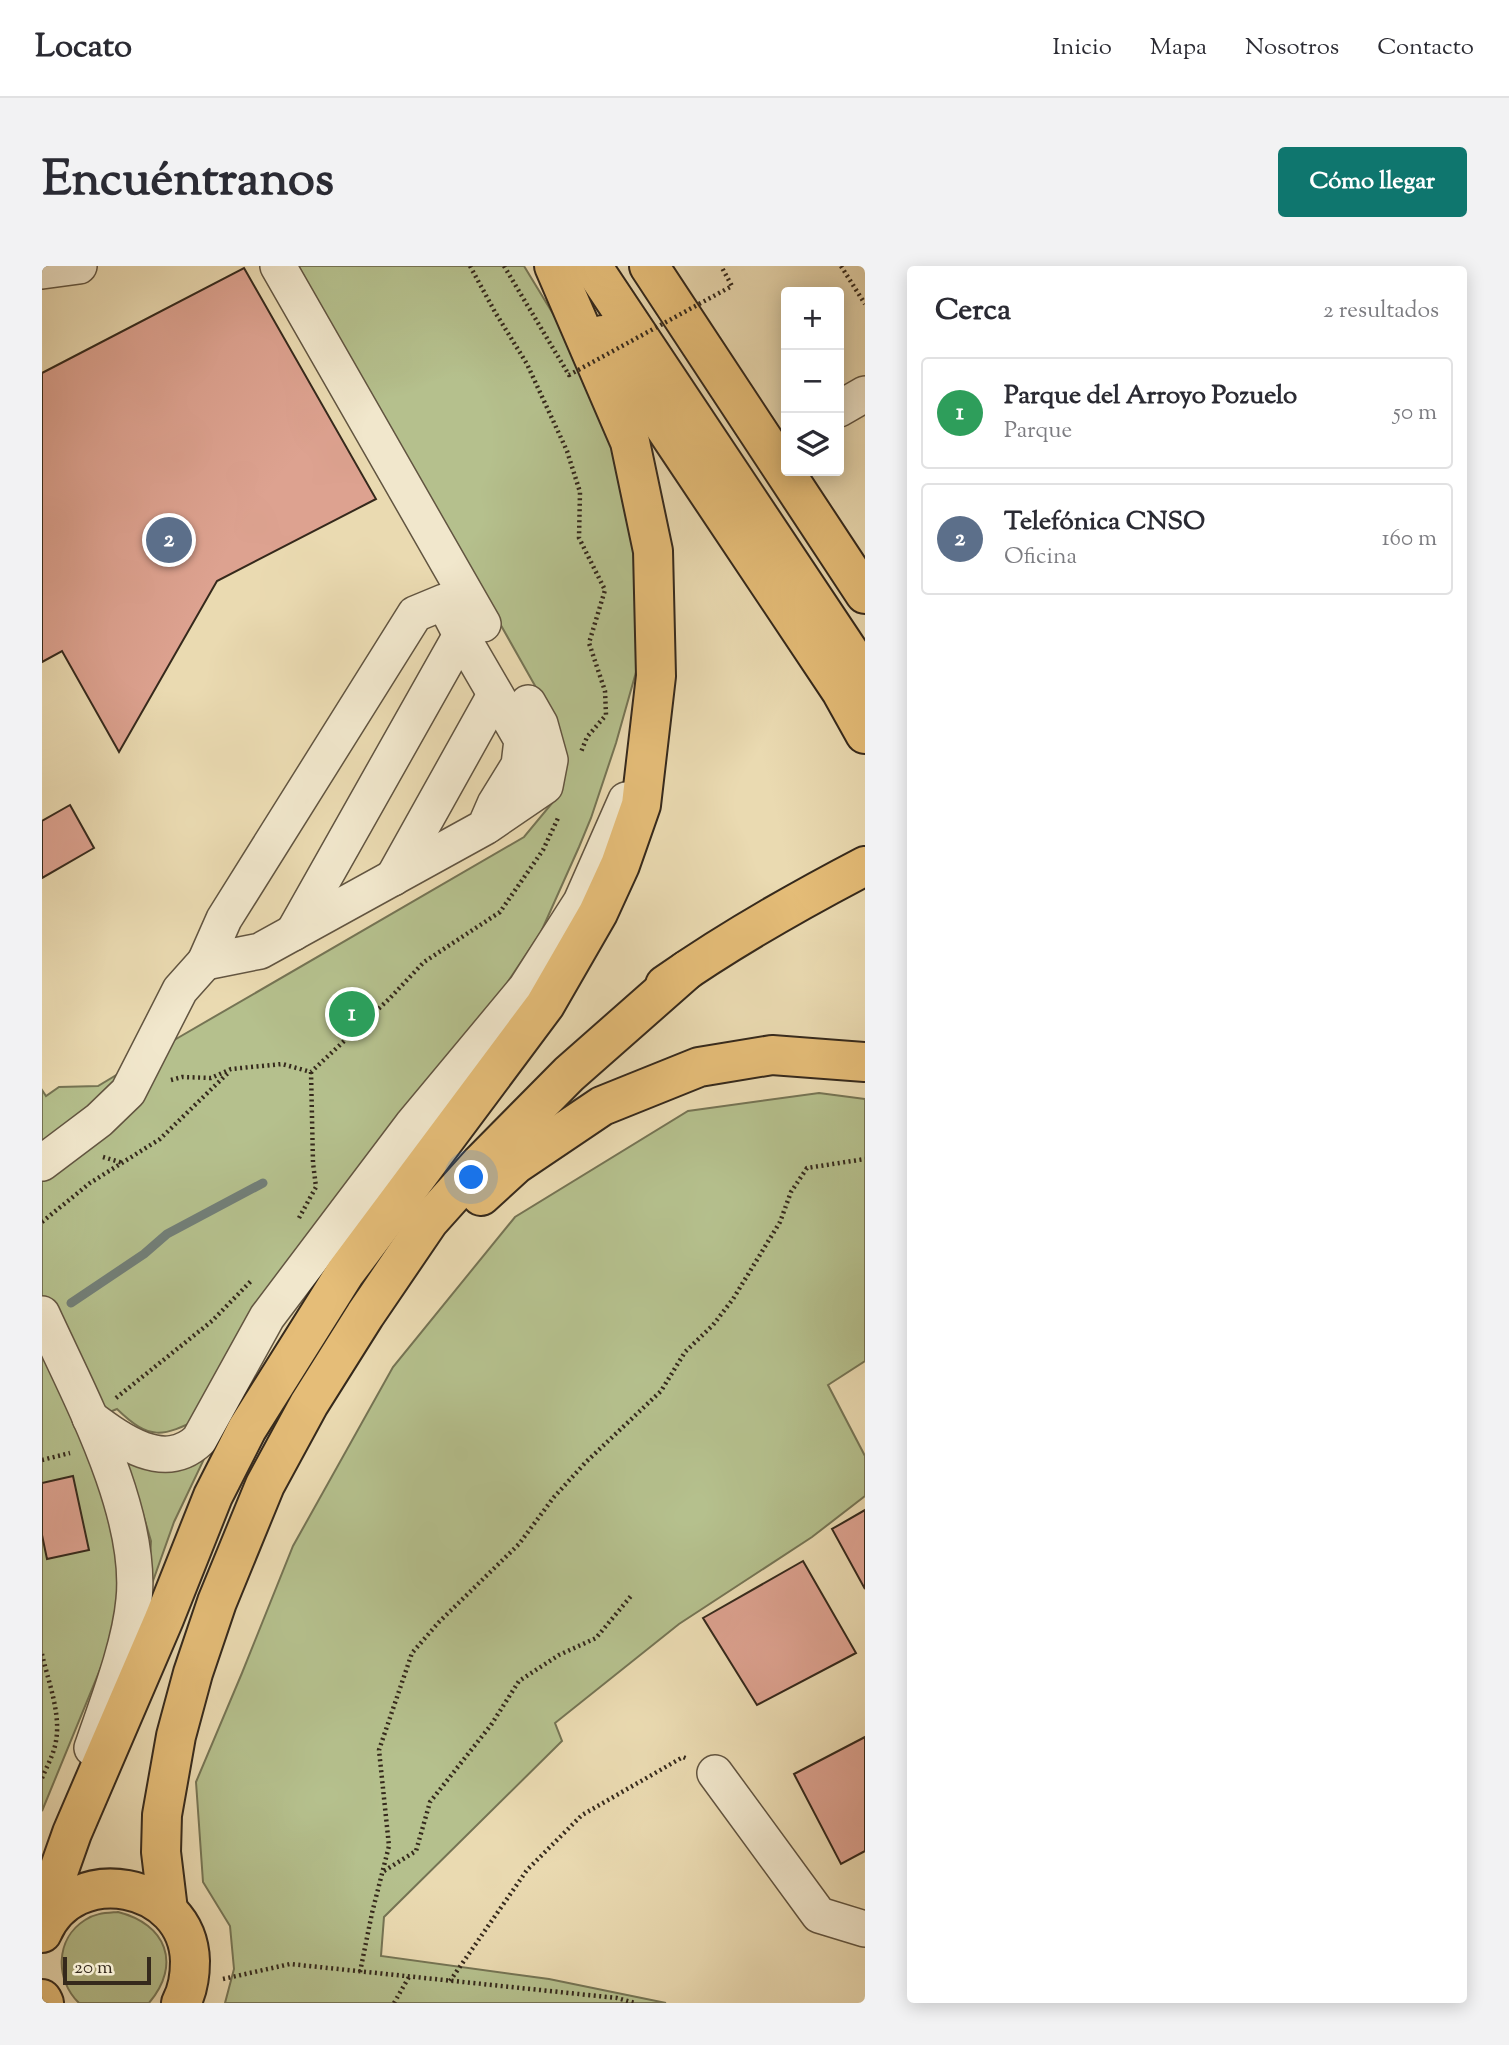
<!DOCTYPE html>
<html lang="es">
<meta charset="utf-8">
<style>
:root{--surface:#fff;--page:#f2f2f3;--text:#2b2b33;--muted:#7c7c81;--line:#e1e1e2;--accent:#0f766e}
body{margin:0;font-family:"Sorts Mill Goudy",serif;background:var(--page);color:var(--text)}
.controls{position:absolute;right:21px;top:21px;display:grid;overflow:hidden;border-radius:7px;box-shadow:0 4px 18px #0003}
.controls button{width:63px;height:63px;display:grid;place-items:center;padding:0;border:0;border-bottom:2px solid var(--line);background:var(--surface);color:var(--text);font:35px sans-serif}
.scale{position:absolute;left:21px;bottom:18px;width:88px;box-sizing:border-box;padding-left:7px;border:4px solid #35291c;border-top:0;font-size:19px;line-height:24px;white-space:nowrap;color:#35291c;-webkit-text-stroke:5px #f1e7cc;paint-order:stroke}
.you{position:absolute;left:430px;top:912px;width:24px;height:24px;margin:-18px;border:5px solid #fff;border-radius:50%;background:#1a73e8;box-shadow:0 0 0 10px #1a73e833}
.badge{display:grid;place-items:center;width:46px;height:46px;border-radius:50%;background:var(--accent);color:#fff;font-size:23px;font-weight:700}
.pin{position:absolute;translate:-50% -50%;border:4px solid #fff;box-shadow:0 2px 7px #0006}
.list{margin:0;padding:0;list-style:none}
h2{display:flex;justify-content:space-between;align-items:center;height:91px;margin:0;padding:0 28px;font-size:30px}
h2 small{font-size:23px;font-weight:400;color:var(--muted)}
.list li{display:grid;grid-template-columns:46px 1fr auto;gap:21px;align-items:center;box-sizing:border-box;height:112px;margin:0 14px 14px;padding:0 14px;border:2px solid var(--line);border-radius:7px}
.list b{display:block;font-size:26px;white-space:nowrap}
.list p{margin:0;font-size:23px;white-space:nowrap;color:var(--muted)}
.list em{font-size:23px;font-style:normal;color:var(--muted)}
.icon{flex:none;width:38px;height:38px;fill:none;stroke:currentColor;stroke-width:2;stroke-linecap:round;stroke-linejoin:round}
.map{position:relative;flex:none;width:823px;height:1737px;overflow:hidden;border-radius:7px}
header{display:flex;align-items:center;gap:42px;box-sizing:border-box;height:98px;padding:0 35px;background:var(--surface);border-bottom:2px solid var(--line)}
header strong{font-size:33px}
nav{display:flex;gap:38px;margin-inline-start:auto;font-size:24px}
.intro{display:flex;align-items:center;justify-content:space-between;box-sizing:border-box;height:168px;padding:0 42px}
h1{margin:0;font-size:49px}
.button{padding:18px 32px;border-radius:7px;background:var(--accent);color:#fff;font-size:24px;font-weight:700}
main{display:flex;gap:42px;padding:0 42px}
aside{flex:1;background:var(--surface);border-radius:7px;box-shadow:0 4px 18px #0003}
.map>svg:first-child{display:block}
.green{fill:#b5c08d;stroke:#757454;stroke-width:2}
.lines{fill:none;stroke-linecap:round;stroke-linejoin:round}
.stream{stroke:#727f78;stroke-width:9}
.building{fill:#dda290;stroke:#35291c;stroke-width:2}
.minor-casing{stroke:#625541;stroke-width:38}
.major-casing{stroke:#35291c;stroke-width:42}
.highway-casing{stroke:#35291c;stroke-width:42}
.path{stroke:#35291c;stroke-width:4.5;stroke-dasharray:2 3.5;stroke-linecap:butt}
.minor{stroke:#f1e7cc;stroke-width:35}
.major{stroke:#e5bd78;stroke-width:38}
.highway{stroke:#e5bd78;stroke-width:38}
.path-bridge{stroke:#35291c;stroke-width:4.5;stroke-dasharray:2 3.5;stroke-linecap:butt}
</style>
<header>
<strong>Locato</strong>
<nav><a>Inicio</a><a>Mapa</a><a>Nosotros</a><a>Contacto</a></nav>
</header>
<div class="intro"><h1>Encuéntranos</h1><a class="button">Cómo llegar</a></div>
<main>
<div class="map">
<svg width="823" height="1737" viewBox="0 0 823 1737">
<rect width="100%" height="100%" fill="#eadab1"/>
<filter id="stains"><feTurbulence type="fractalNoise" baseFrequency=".00286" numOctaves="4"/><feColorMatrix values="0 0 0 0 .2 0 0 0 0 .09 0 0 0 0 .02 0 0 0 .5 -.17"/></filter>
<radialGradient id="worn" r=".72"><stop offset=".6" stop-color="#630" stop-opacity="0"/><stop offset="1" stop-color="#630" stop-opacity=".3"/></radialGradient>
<g class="green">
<path d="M256 0H482L550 112 582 213 595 295 596 399 574 477 549 552 537 581 499 666 461 723 159 1152C120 1171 108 1175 75 1143L38 1158 77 1279 74 1351 62 1394 0 1545V824L4 830 17 821 56 820 134 773 482 571 511 536 521 497 509 448Z"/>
<polygon points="777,827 823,833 823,1095 786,1119 823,1190 823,1230 770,1271 637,1358 513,1457 520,1475 342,1651 339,1690 507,1713 624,1737 183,1737 192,1703 188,1660 161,1616 154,1516 200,1407 251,1280 351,1101 473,951 646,845"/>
<polygon points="76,1184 163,1191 132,1256 106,1329 109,1275 98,1238"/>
<path d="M76 1646C124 1658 140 1698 107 1737H37C13 1714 13 1673 43 1654 53 1647 64 1647 76 1646Z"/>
</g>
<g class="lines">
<polyline class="stream" points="29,1037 102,988 125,968 221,917"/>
</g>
<g class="building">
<polygon points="202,2 334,233 175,315 77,486 20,385 0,396 0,107"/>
<polygon points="28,539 52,582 0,612 0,555"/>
<polygon points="31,1210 47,1284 5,1293 0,1269 0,1217"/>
<polygon points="823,1244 823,1323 790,1263"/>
<polygon points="761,1295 814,1387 715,1439 661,1352"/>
<polygon points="823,1471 823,1585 799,1598 752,1508"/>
</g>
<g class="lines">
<g class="minor-casing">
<g id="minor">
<polyline points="236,0 441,358"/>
<polyline points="0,5 37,0"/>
<polyline points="797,143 823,128"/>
<polygon points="402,336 419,369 480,474 477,499 453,538 443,561 218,685 163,696 182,653 373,348"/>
<polyline points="446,559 503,520 508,494 498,458 486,437"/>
<polyline points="351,612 453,429"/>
<polyline points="251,667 419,369"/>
<polyline points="0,897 57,854 86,826 138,724 163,696"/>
<path d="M0 1048C36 1127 101 1245 92 1334 88 1380 65 1438 50 1482"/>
<path d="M48 1152C79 1175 122 1207 157 1174L225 1051 370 859 484 722 539 636 584 534"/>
<polyline points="673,1507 777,1649 823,1663"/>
</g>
</g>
<g class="major-casing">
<g id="major">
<path d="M0 1667C31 1594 146 1616 148 1695 148 1710 146 1724 139 1737"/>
<polyline points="0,1733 2,1737"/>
</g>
</g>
<g class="highway-casing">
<g id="highway">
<polyline points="550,0 823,410"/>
<polyline points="607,0 823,328"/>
<polyline points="561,69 799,425 823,468"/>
<path d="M623 719C687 674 754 636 823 600"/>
<polyline points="439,930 474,898 560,840 657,801 730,789 823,796"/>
<polyline points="126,1644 119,1586 120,1549 134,1470 151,1407 175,1336 223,1219 267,1138 323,1049 387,955 439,897 527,808 645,704"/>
<polyline points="4,1658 12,1618 30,1567 122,1353 171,1230 205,1163 303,1007 503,739 556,647 578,599 599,539 614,410 611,285 588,176 512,0"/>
</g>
</g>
<g class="path">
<polyline points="428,0 453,46 485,98 525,185 538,226 537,272 563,324 547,377 563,425 564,449 545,471 539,486"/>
<polyline points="799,0 823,38"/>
<polyline points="129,814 140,811 169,812 189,803 240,798 269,806 347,733 382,696 458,646 501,584 517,550"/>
<polyline points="61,891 81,897"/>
<polyline points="257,952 274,921 271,897 269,806"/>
<polyline points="0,956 48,917 118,873 187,806"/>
<polyline points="74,1132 170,1055 210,1014"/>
<polyline points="0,1194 28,1187"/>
<path d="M0 1388C6 1415 19 1447 14 1475 12 1488 5 1500 0 1512"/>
<polyline points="342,1605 374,1585 388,1536 449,1459 477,1415 517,1389 554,1372 589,1330"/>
<polyline points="318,1706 330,1647 347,1580 337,1484 370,1387 397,1356 477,1278 512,1231 544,1196 619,1125 643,1086 671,1059 691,1033 738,956 749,926 765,902 823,893"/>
<polyline points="181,1713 248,1698 575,1732 593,1737"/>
<polyline points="408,1715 485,1604 540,1549 641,1491 646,1493"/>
<polyline points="352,1737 367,1711"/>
</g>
<use href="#minor" class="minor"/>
<use href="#major" class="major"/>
<use href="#highway" class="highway"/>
<polyline class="path-bridge" points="462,0 527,109 690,20 679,0"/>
</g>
<rect width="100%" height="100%" filter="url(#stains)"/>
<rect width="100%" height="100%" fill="url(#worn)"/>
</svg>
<div class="controls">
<button>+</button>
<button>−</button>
<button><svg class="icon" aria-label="layers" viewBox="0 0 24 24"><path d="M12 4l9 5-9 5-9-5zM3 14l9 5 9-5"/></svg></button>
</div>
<div class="scale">20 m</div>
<div class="you"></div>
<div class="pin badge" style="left:310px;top:748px;background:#2e9e5b">1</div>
<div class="pin badge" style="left:127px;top:274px;background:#5c6f8a">2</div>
</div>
<aside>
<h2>Cerca<small>2 resultados</small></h2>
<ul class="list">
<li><span class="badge" style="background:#2e9e5b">1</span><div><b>Parque del Arroyo Pozuelo</b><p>Parque</p></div><em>50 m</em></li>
<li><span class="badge" style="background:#5c6f8a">2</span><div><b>Telefónica CNSO</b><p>Oficina</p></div><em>160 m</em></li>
</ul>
</aside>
</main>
